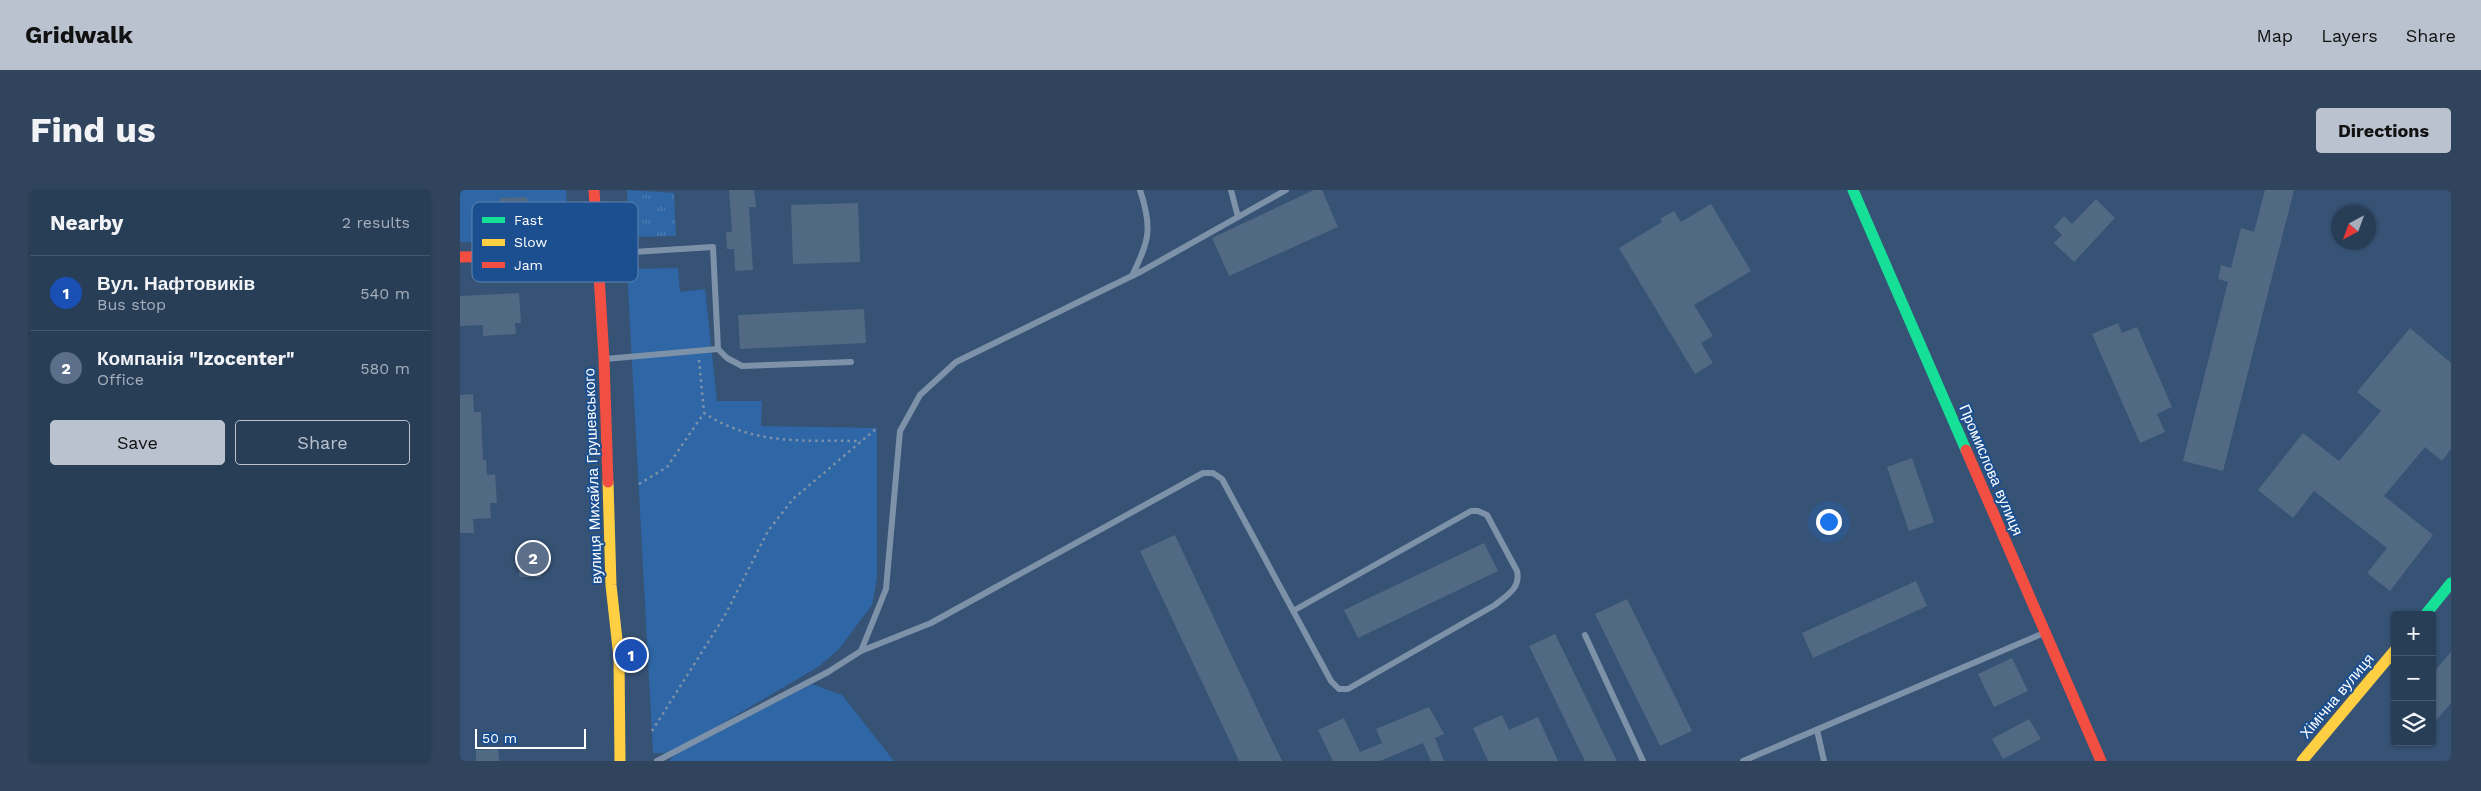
<!DOCTYPE html>
<meta charset="utf-8">
<style>
:root{--surface:#283e57;--page:#30455d;--text:#f1f3f6;--muted:#a5aeba;--line:#44576d;--accent:#b9c2ce}
body{margin:0;font-family:"Work Sans",sans-serif;background:var(--page);color:var(--text)}
.controls{position:absolute;right:15px;bottom:15px;display:grid;overflow:hidden;border-radius:5px;box-shadow:0 1px 4px #0004}
.controls button{width:45px;height:45px;display:grid;place-items:center;padding:0;border:0;border-bottom:1px solid var(--line);background:var(--surface);color:var(--text);font:25px sans-serif}
.compass{position:absolute;left:1871px;top:15px;width:45px;height:45px;border-radius:50%;background:var(--surface);box-shadow:0 1px 4px #0004;rotate:221deg}
.scale{position:absolute;left:15px;bottom:12px;width:111px;box-sizing:border-box;padding-left:5px;border:2px solid #fff;border-top:0;font-size:14px;line-height:18px;white-space:nowrap;color:#fff;-webkit-text-stroke:4px #1b4f8f;paint-order:stroke}
.you{position:absolute;left:1368px;top:331px;width:18px;height:18px;margin:-12px;border:4px solid #fff;border-radius:50%;background:#1a73e8;box-shadow:0 0 0 8px #1a73e833}
.badge{display:grid;place-items:center;width:32px;height:32px;border-radius:50%;background:var(--accent);color:#fff;font-size:16px;font-weight:700}
.pin{position:absolute;translate:-50% -50%;border:2px solid #fff;box-shadow:0 1px 5px #0006}
.list{margin:0;padding:0;list-style:none}
h2{display:flex;justify-content:space-between;align-items:center;height:65px;margin:0;padding:0 20px;font-size:21px}
h2 small{font-size:16px;font-weight:400;color:var(--muted)}
.list li{display:grid;grid-template-columns:32px 1fr auto;gap:15px;align-items:center;box-sizing:border-box;height:75px;padding:0 20px;border-top:1px solid var(--line)}
.list b{display:block;font-size:19px;white-space:nowrap}
.list p{margin:0;font-size:16px;white-space:nowrap;color:var(--muted)}
.list em{font-size:16px;font-style:normal;color:var(--muted)}
.actions{display:flex;gap:10px;padding:15px 20px}
.actions a{flex:1;padding:11px 0;border:1px solid var(--accent);border-radius:5px;text-align:center;font-size:18px;color:var(--accent)}
.actions .main{background:var(--accent);color:#111}
.icon{flex:none;width:28px;height:28px;fill:none;stroke:currentColor;stroke-width:2;stroke-linecap:round;stroke-linejoin:round}
.map{position:relative;flex:none;width:1991px;height:571px;overflow:hidden;border-radius:5px}
header{display:flex;align-items:center;gap:30px;box-sizing:border-box;height:70px;padding:0 25px;background:var(--accent);color:#111}
header strong{font-size:24px}
nav{display:flex;gap:28px;margin-inline-start:auto;font-size:18px}
.intro{display:flex;align-items:center;justify-content:space-between;box-sizing:border-box;height:120px;padding:0 30px}
h1{margin:0;font-size:35px}
.button{padding:12px 22px;border-radius:5px;background:var(--accent);color:#111;font-size:18px;font-weight:700}
main{display:flex;gap:30px;padding:0 30px}
aside{flex:1;background:var(--surface);border-radius:5px;box-shadow:0 1px 4px #0004}
.map>svg:first-child{display:block}
.grass{fill:url(#grass-tufts)}
.park{fill:#2f66a5}
.building{fill:#526984}
.lines{fill:none;stroke-linecap:round;stroke-linejoin:round}
.path{stroke:#7d92a8;stroke-width:2.5;stroke-dasharray:2.5 4;stroke-linecap:butt}
.lane{stroke:#7d92a8;stroke-width:6}
.fast{stroke:#16e098;stroke-width:11}
.slow{stroke:#ffcf43;stroke-width:11}
.jam{stroke:#f24e42;stroke-width:11}
.labels{text-anchor:middle;dominant-baseline:central;stroke-width:4;stroke-linejoin:round;paint-order:stroke}
.street-label{font-size:15px;fill:#fff;stroke:#1b4f8f}
.key{fill:#1b4f8f;stroke:#5f84b1;stroke-width:1}
.key-label{font-size:14px;fill:#fff}
</style>
<header>
<strong>Gridwalk</strong>
<nav><a>Map</a><a>Layers</a><a>Share</a></nav>
</header>
<div class="intro"><h1>Find us</h1><a class="button">Directions</a></div>
<main>
<aside>
<h2>Nearby<small>2 results</small></h2>
<ul class="list">
<li><span class="badge" style="background:#1a4fb4">1</span><div><b>Вул. Нафтовиків</b><p>Bus stop</p></div><em>540 m</em></li>
<li><span class="badge" style="background:#5c6f8a">2</span><div><b>Компанія &quot;Izocenter&quot;</b><p>Office</p></div><em>580 m</em></li>
</ul>
<div class="actions"><a class="main">Save</a><a>Share</a></div>
</aside>
<div class="map">
<svg width="1991" height="571" viewBox="0 0 1991 571">
<defs>
<pattern id="grass-tufts" width="24" height="20" patternUnits="userSpaceOnUse" patternTransform="scale(1.25)"><rect width="24" height="20" fill="#2f66a5"/><path d="M3 7l-1-3M5 7V3M7 7l1-3M15 17l-1-3M17 17v-4M19 17l1-3" fill="none" stroke="#4e7db2"/></pattern>
</defs>
<rect width="100%" height="100%" fill="#365274"/>
<polygon class="grass" points="167,0 214,3 216,46 169,47"/>
<g class="park">
<polygon points="0,0 106,0 109,52 0,52"/>
<polygon points="218,78 220,102 245,99 257,211 302,211 301,236 417,238 417,388 412,415 379,459 358,477 212,563 193,563 167,79"/>
<polygon points="352,494 382,505 434,571 209,571 215,564"/>
</g>
<g class="building">
<polygon points="269,0 294,0 296,17 289,17 293,80 275,81 274,59 267,59 266,42 272,42"/>
<polygon points="854,0 862,0 878,37 769,86 752,48"/>
<polygon points="1805,0 1834,0 1763,281 1723,271 1768,92 1758,89 1761,75 1771,78 1781,38 1794,42"/>
<polygon points="67,7 69,42 41,43 40,8"/>
<polygon points="1636,9 1655,28 1614,72 1594,53 1602,45 1594,37 1604,26 1612,34"/>
<polygon points="398,13 400,72 333,74 331,15"/>
<polygon points="1251,14 1291,81 1234,115 1253,146 1241,153 1253,173 1235,184 1159,58 1202,32 1200,29 1214,21 1221,32"/>
<polygon points="59,103 61,133 55,133 56,144 23,146 23,135 0,136 0,106"/>
<polygon points="404,119 406,153 280,159 278,125"/>
<polygon points="1658,133 1662,143 1677,137 1712,217 1697,224 1705,242 1680,253 1632,144"/>
<polygon points="1950,138 1991,173 1991,259 1982,271 1965,257 1924,306 1973,345 1930,401 1907,383 1927,358 1854,301 1833,328 1798,300 1843,243 1879,271 1921,221 1897,202"/>
<polygon points="13,204 14,222 21,222 23,270 26,270 27,285 35,284 37,313 30,313 31,328 13,329 14,343 0,343 0,205"/>
<polygon points="1452,268 1474,332 1449,341 1427,277"/>
<polygon points="715,345 767,456 822,571 779,571 768,547 680,361"/>
<polygon points="1024,353 1038,381 898,448 884,420"/>
<polygon points="60,356 87,356 86,381 82,380 81,387 59,387"/>
<polygon points="1456,391 1467,416 1353,468 1342,443"/>
<polygon points="1167,409 1232,541 1200,556 1135,424"/>
<polygon points="1095,444 1157,571 1125,571 1069,456"/>
<polygon points="1991,462 1991,513 1972,535 1972,484"/>
<polygon points="1552,468 1568,501 1534,517 1518,484"/>
<polygon points="969,517 984,544 975,548 984,571 971,571 963,553 920,571 873,571 858,540 884,528 900,562 922,553 916,539"/>
<polygon points="1042,525 1049,540 1078,527 1098,571 1028,571 1013,538"/>
<polygon points="1569,529 1581,549 1543,569 1532,549"/>
<polygon points="38,559 39,571 16,571 16,560"/>
</g>
<g class="lines">
<g class="path">
<polyline points="239,170 244,223"/>
<path d="M179 294 207 277 244 223C295 256 344 250 401 251"/>
<polyline points="192,541 264,427 308,341 333,309 417,238"/>
</g>
<g class="lane">
<polyline points="771,0 778,27"/>
<polyline points="141,64 253,57 258,159 267,168 282,176 391,172"/>
<path d="M672 86C689 50 693 39 680 0"/>
<polyline points="145,169 258,159"/>
<polyline points="1125,445 1183,571"/>
<path d="M401 461 471 433 743 283H753L762 289 871 491 879 499H888L1035 415C1047 405 1061 398 1057 381L1027 325 1018 321H1011L833 421"/>
<polyline points="1357,540 1364,571"/>
<polyline points="197,571 368,482 401,461 426,399 440,241 460,205 496,172 682,81 826,0"/>
<polyline points="1283,571 1584,443"/>
</g>
<g class="fast">
<polyline points="1393,0 1506,260"/>
<polyline points="1965,425 1991,393"/>
</g>
<g class="slow">
<polyline points="148,292 151,395 159,468 160,571"/>
<polyline points="1842,571 1935,460"/>
</g>
<g class="jam">
<polyline points="134,0 144,169 148,292"/>
<polyline points="0,67 137,64"/>
<polyline points="1506,260 1641,571"/>
</g>
</g>
<g class="labels">
<g class="street-label">
<text transform="translate(1531 280) rotate(67)">Промислова вулиця</text>
<text transform="translate(133 286) rotate(-92)">вулиця Михайла Грушевського</text>
<text transform="translate(1877 506) rotate(-50)">Хімічна вулиця</text>
</g>
</g>
<rect x="12" y="12" width="166" height="80" rx="8" class="key"/>
<rect x="22" y="27" width="23" height="6" fill="#16e098"/>
<rect x="22" y="49" width="23" height="7" fill="#ffcf43"/>
<rect x="22" y="72" width="23" height="6" fill="#f24e42"/>
<g class="key-label">
<text x="54" y="35">Fast</text>
<text x="54" y="57">Slow</text>
<text x="54" y="80">Jam</text>
</g>
</svg>
<div class="controls">
<button>+</button>
<button>−</button>
<button><svg class="icon" aria-label="layers" viewBox="0 0 24 24"><path d="M12 4l9 5-9 5-9-5zM3 14l9 5 9-5"/></svg></button>
</div>
<svg class="compass" viewBox="-18 -18 36 36"><path d="M0-13l5 13h-10z" fill="#e53935"/><path d="M0 13l5-13h-10z" fill="#a5aeba"/></svg>
<div class="scale">50 m</div>
<div class="you"></div>
<div class="pin badge" style="left:171px;top:465px;background:#1a4fb4">1</div>
<div class="pin badge" style="left:73px;top:368px;background:#5c6f8a">2</div>
</div>
</main>
